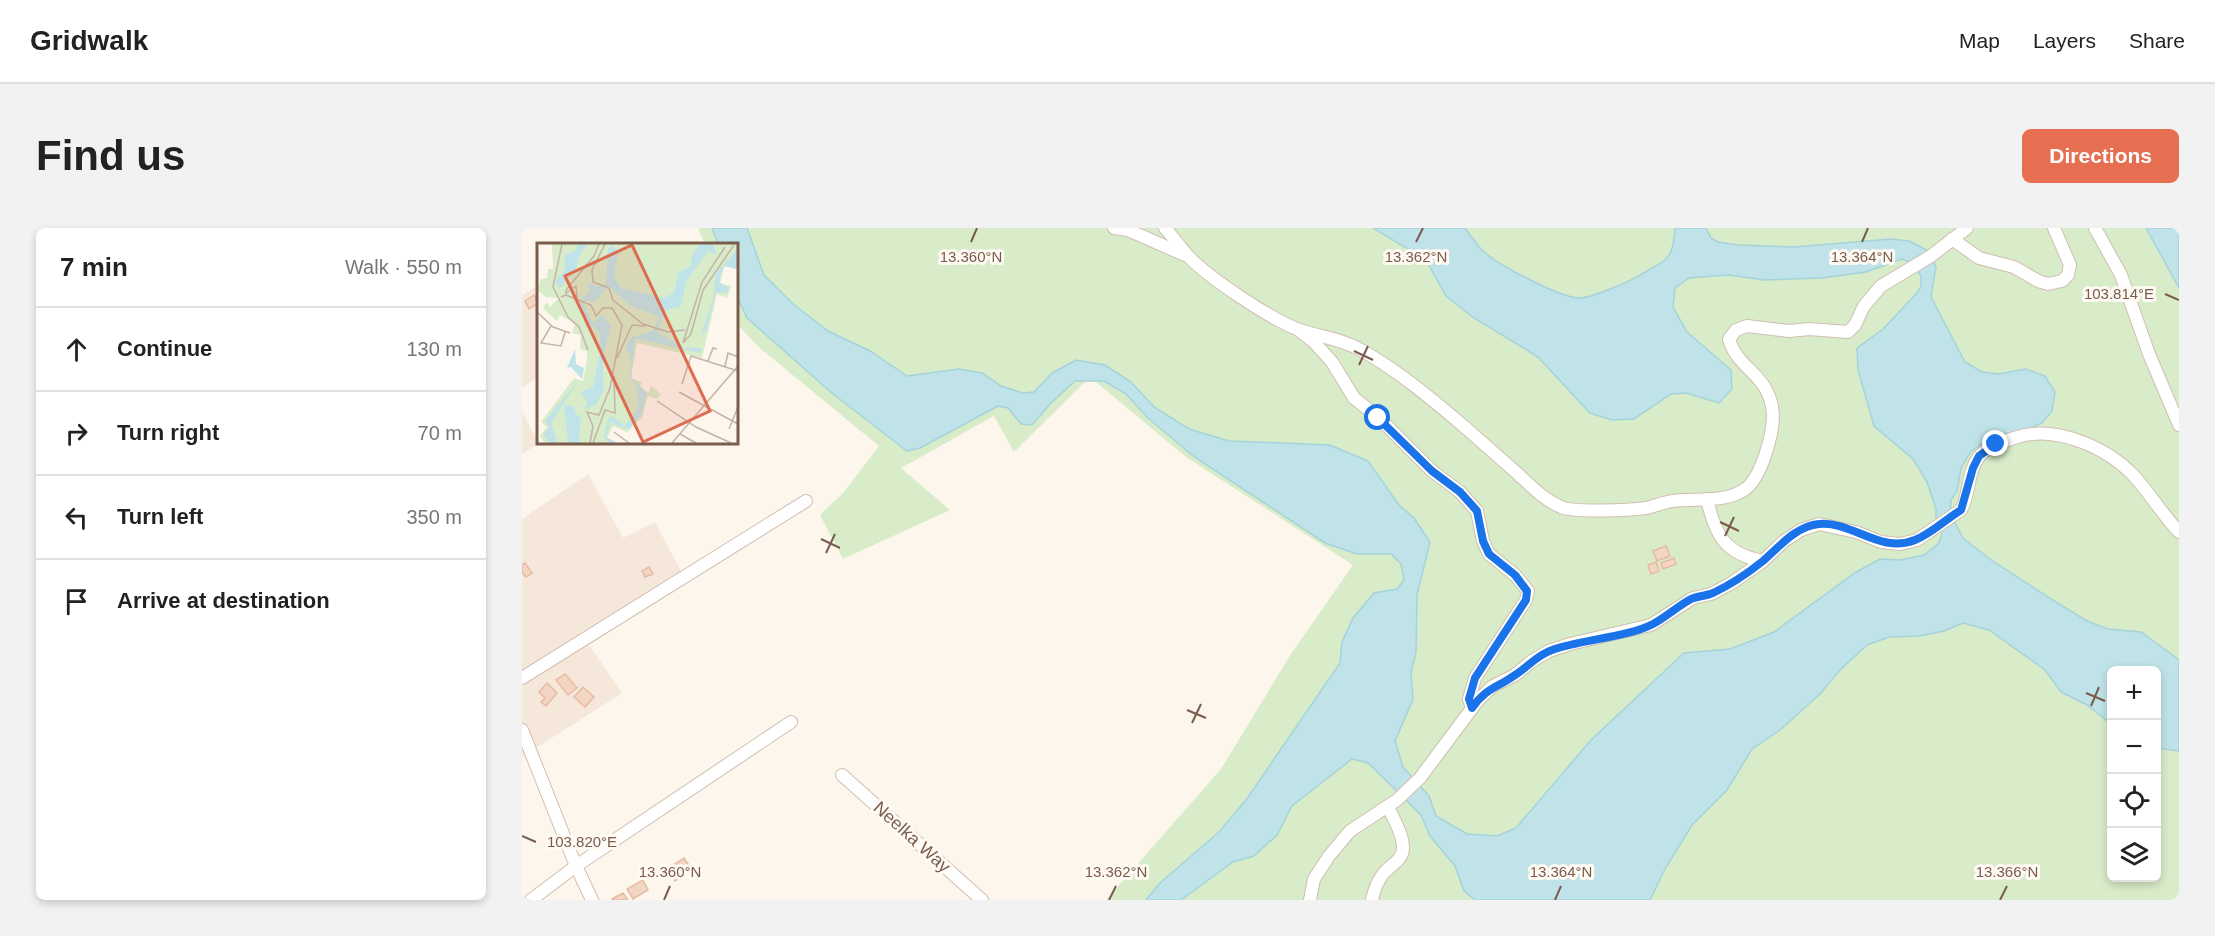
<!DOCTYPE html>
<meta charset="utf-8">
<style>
:root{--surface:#fff;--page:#f2f2f2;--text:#222;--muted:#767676;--line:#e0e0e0;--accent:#e76f51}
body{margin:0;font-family:Helvetica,sans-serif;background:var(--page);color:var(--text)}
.controls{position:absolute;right:18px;bottom:18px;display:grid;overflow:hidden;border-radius:9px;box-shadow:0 3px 9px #0003}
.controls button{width:54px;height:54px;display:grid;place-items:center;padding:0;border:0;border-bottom:2px solid var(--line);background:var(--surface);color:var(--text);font:30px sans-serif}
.stop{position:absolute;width:18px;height:18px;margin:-14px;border:4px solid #1a73e8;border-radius:50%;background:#fff}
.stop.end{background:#1a73e8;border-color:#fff;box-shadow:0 2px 6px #0008}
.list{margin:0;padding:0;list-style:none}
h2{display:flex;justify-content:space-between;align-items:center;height:78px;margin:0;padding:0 24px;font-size:26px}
h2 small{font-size:20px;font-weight:400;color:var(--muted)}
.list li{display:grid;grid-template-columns:39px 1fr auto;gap:18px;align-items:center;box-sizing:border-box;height:84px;padding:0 24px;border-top:2px solid var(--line)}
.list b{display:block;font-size:22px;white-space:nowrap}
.list em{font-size:20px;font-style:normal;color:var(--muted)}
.icon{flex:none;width:33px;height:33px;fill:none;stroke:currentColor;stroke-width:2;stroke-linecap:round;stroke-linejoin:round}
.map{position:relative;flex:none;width:1657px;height:672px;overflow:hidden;border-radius:9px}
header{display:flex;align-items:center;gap:36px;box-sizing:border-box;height:84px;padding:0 30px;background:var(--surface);border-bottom:2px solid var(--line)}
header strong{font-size:28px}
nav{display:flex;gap:33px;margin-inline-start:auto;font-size:21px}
.intro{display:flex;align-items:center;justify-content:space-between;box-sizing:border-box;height:144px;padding:0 36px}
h1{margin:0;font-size:42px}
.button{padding:15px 27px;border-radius:9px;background:var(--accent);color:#fff;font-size:21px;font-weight:700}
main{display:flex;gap:36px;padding:0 36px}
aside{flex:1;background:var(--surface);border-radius:9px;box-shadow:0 3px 9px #0003}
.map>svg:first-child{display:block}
.residential{fill:#f5e8da}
.green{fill:#d8ecc9;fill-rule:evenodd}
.water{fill:#bfe3e8;stroke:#a5d3da;stroke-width:1.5}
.building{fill:#f3d5c3;stroke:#e6bba3;stroke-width:1.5}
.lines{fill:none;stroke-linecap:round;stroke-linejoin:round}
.minor-casing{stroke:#d1beb0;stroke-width:14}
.minor{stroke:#fff;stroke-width:12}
.route{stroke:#1a73e8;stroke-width:8}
.ticks{fill:none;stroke:#7a5c4d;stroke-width:2}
.labels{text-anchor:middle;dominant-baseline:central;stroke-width:6;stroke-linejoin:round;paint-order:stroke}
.street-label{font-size:18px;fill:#7a5c4d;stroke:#fffaf3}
.inset-road{fill:none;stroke:#c5b3a7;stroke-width:1.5}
.view{fill:#dc6d51;fill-opacity:0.15;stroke:#dc6d51;stroke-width:3}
.inset-edge{fill:none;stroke:#7a5c4d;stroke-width:3}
.ticks-label{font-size:15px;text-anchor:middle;fill:#7a5c4d;stroke:#fffaf3;stroke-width:6;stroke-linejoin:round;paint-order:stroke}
</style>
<header>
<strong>Gridwalk</strong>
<nav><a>Map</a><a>Layers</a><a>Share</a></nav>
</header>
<div class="intro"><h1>Find us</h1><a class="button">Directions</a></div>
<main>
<aside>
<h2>7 min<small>Walk · 550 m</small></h2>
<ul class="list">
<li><svg class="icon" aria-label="ahead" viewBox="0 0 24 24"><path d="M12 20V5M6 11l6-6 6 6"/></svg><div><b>Continue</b></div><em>130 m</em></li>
<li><svg class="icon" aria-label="right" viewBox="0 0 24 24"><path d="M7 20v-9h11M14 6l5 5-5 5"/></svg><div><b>Turn right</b></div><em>70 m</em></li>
<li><svg class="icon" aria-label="left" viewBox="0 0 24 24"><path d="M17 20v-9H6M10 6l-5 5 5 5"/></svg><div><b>Turn left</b></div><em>350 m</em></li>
<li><svg class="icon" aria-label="arrive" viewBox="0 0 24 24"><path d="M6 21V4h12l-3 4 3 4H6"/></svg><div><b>Arrive at destination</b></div></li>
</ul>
</aside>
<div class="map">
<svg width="1657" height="672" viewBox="0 0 1657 672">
<rect width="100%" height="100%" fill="#fdf6ec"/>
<g class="residential">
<polygon points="16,57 16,149 0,160 0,67"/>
<polygon points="0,184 17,215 0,226"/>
<polygon points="66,246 101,310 133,294 164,353 67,417 100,465 0,529 0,291"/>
</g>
<path class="green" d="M176 0H1657V672H584L699 541 769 426 831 337 664 229 568 149 492 224 472 188 379 240 428 282 321 331 298 287 322 264 357 218 239 121 215 96 214 16H183ZM1590 442H1634V650H1590Z"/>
<g class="water">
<path d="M190 0H225L242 47 271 76 306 103 348 123 385 148 437 141 460 145 479 158 501 165 512 164 530 145 554 132 583 137 609 154 632 179 667 201 707 213 808 217 846 233 877 277 892 290 908 314 895 367 894 425 889 444 891 471 873 513 881 539 907 568 914 588 945 606 975 608 994 600 1069 512 1162 425 1208 421 1252 404 1334 344 1358 331 1378 332 1402 327 1417 315 1420 306 1414 293V281L1405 254 1391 231 1352 198 1336 142 1335 120 1361 101 1395 65 1399 58V48L1390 35 1380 31 1344 44 1300 50 1242 52 1207 47 1167 50 1153 60 1151 79 1165 104 1209 142 1210 161 1197 175 1164 165 1149 166 1112 191 1090 192 1068 185 1016 129 952 90 924 68 904 32 851 0H943C948 7 954 15 960 22 974 36 1038 70 1058 70 1069 70 1109 53 1118 47 1145 31 1151 33 1153 0H1184L1189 10 1196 14 1216 17 1272 19 1369 11 1387 13 1405 22 1414 39 1409 69 1443 134 1460 144 1477 146 1504 141 1523 148 1533 164 1530 183 1520 195 1498 204 1474 207 1449 223 1439 240 1435 263 1429 272 1428 285 1441 310 1469 332 1529 371 1565 393 1586 401 1619 404 1657 432V523L1635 520 1634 442H1590L1589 496 1565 477 1539 464 1523 442 1467 402 1441 395 1422 403 1397 408 1367 409 1345 417 1317 443 1299 465 1258 502 1230 521 1205 562 1170 597 1143 641 1128 672H953L942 663 933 638 908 608 899 587 846 535 830 531 770 578 755 607 732 628 711 634 659 672H624L638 655 697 604 724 572 818 435 820 414 831 390 852 365 875 361 882 352 879 336 869 326H835L803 315 671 228 626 190 604 166 582 153H553L529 175 510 197 499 196 486 180 476 178 398 220 385 223 311 166 225 90 215 68 214 16H196Z"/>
<polygon points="1624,0 1657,0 1657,60"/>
</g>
<g class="building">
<polygon points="12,67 16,75 7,81 3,73"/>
<polygon points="1144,318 1148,328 1135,333 1131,323"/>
<polygon points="1152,330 1154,336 1141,341 1139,335"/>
<polygon points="1134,334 1137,343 1129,346 1126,337"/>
<polygon points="3,335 10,345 4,349 0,344 0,337"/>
<polygon points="127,339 131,346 123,349 120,343"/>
<polygon points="43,446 55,460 46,467 34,452"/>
<polygon points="25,455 35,465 24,478 19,474 23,470 17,464"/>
<polygon points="61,459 72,469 63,479 52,469"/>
<polygon points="162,630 170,642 153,653 145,641"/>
<polygon points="121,652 126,662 111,671 105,661"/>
<polygon points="101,665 106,672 91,672 90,671"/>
</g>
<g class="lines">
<g class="minor-casing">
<g id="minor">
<polyline points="592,0 606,2 663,27"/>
<path d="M643 0C651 9 658 19 666 28 687 50 747 90 775 101 797 109 818 110 839 122 877 143 912 173 945 201 962 216 979 231 996 246 1009 258 1022 272 1039 279 1052 285 1108 282 1124 280 1133 278 1142 274 1151 273 1174 270 1202 275 1222 262 1239 251 1251 207 1251 187 1249 146 1215 142 1207 111L1214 102 1225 98 1267 103 1287 101 1326 104 1333 97 1342 78 1359 58 1409 28 1445 0"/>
<polyline points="1573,0 1599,47 1627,126 1657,197"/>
<polyline points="1430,11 1457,30 1492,39 1516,53 1526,56 1540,53 1546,47 1548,37 1532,0"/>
<polyline points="779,104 792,114 810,134 832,170 857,190 910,243 938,264 955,283 961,313 967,326 993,347 1006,363 1004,372 953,450 947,471 950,480"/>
<path d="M1185 271C1193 307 1203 326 1241 333"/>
<polyline points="0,450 284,273"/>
<polyline points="0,502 54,638 70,672"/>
<polyline points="320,547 460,672"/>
<polyline points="9,672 54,638 269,494"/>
<path d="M788 672 792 651 807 628 828 603 875 572 898 550 957 471 971 458 993 447 1010 433 1027 423 1048 416 1129 397 1171 370 1189 366 1208 356 1240 334 1262 313 1279 302 1297 296 1334 304 1359 314 1378 316 1395 312 1439 282C1448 266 1445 245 1456 230 1464 219 1480 214 1492 210 1531 196 1583 218 1611 247 1627 264 1640 286 1657 304"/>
<path d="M850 672C852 662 855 654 861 646 868 637 881 632 881 620 881 606 872 592 866 579"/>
</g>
</g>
<use href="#minor" class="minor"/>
</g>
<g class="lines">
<path class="route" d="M856 190 910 243 938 264 955 283 961 313 967 326 993 347 1005 363 1004 372 953 450 947 471 950 480C964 460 975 460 993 447 1006 439 1015 427 1030 422 1060 411 1104 410 1131 396 1144 389 1156 378 1169 371 1176 368 1184 368 1191 365 1208 357 1226 345 1241 333 1257 319 1274 298 1297 296 1331 293 1358 326 1393 312 1409 306 1424 291 1439 282L1451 240 1457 228 1474 216"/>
</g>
<path class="ticks" d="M449 14 455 0M894 14 901 0M1340 14 1346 0M1643 66 1657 72M832 123 851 132M837 137 846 118M1198 294 1217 303M1203 308 1212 289M299 311 318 320M304 325 313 306M1564 465 1583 473M1569 478 1577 459M665 482 684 490M670 495 679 476M0 608 14 614M142 672 148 658M587 672 594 658M1033 672 1039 658M1478 672 1485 658"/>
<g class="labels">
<g class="street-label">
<text transform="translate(390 609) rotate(42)">Neelka Way</text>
</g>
</g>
<g transform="translate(15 15)">
<rect width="201" height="201" fill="#fdf6ec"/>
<path d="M15 1H201L200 24H187L183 41 194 43 190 55 180 51 165 115 100 100 94 135 105 139 103 143 111 150 114 143 124 151 120 156 111 153 105 175 90 189 76 183 70 195 82 200H8L3 193 10 184 4 179 37 135 46 138 50 116V108L43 106 44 92 35 90 38 81 23 72 20 78 6 65 10 59 13 64 22 55 9 54 0 47 4 36 10 35 11 26H16Z" fill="#d8ecc9"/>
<path d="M41 1H51L44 9 39 26 22 46 19 38 28 26V12L39 7ZM163 1H176L180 12 171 8 150 37 144 63 129 67 120 89 148 105H165L163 110 98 95 94 134 110 150 104 172 91 186 81 183 74 178 69 194 80 200H71L67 194 71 176 75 173 88 183 102 164 99 141 92 134 95 123 89 104 95 94 116 88 122 76 119 72 94 63 71 43 58 59 45 57 56 80 65 71 74 84 66 112V148L59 162 51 164 43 177 42 200H31L27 162 36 163 41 174 47 171 50 158 43 149 56 144 63 108V90L55 83 47 84 51 79 42 58 52 49 51 38 60 44 69 41 71 5 76 3 81 9 77 34 84 45 127 55 137 50 141 30 154 23 155 12ZM198 9H201V23L198 26 187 22 182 39 192 45 190 50 179 49 170 86 164 91 176 57 179 30ZM38 106 39 121 47 125 45 136 34 124 30 125ZM41 138 14 180 20 200H13L7 192 13 183 8 178Z" fill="#bfe3e8"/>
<path class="inset-road" d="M25 1 16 44 31 74 42 84 51 107M68 1 55 27 56 39 72 45 76 57 106 81 131 89 148 87M188 4 165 39 146 100 154 91 166 47 197 2M29 50 39 43 40 56M29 52 54 62 59 73 66 65H75L85 82 73 145 62 172 50 169 56 183 53 200M24 54 29 52V47L57 13 62 1M0 69 16 84 33 90M14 83 4 100 24 103 28 89M80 115 95 82 108 83M171 118 176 105 180 106M188 123 191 110 201 114M145 141 154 113 201 128M142 149 201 181M120 158 159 184 194 200M192 186 201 164M77 189 92 200M143 191 159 200M56 200 68 167 78 170 77 133M135 200 201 123"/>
<path class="view" d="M95 2 173 168 106 199 28 33Z"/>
<rect width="201" height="201" class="inset-edge"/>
</g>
<g class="ticks-label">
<text x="449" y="34">13.360°N</text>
<text x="894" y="34">13.362°N</text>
<text x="1340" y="34">13.364°N</text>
<text x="1597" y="71">103.814°E</text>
<text x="60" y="619">103.820°E</text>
<text x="148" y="649">13.360°N</text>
<text x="594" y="649">13.362°N</text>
<text x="1039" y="649">13.364°N</text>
<text x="1485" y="649">13.366°N</text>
</g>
</svg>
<div class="controls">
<button>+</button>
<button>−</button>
<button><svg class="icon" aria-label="locate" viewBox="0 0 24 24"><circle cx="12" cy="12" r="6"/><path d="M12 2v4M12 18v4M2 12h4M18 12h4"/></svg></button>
<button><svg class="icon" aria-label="layers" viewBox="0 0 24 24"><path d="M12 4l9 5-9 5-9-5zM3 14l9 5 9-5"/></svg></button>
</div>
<div class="stop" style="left:856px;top:190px"></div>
<div class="stop end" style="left:1474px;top:216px"></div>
</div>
</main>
